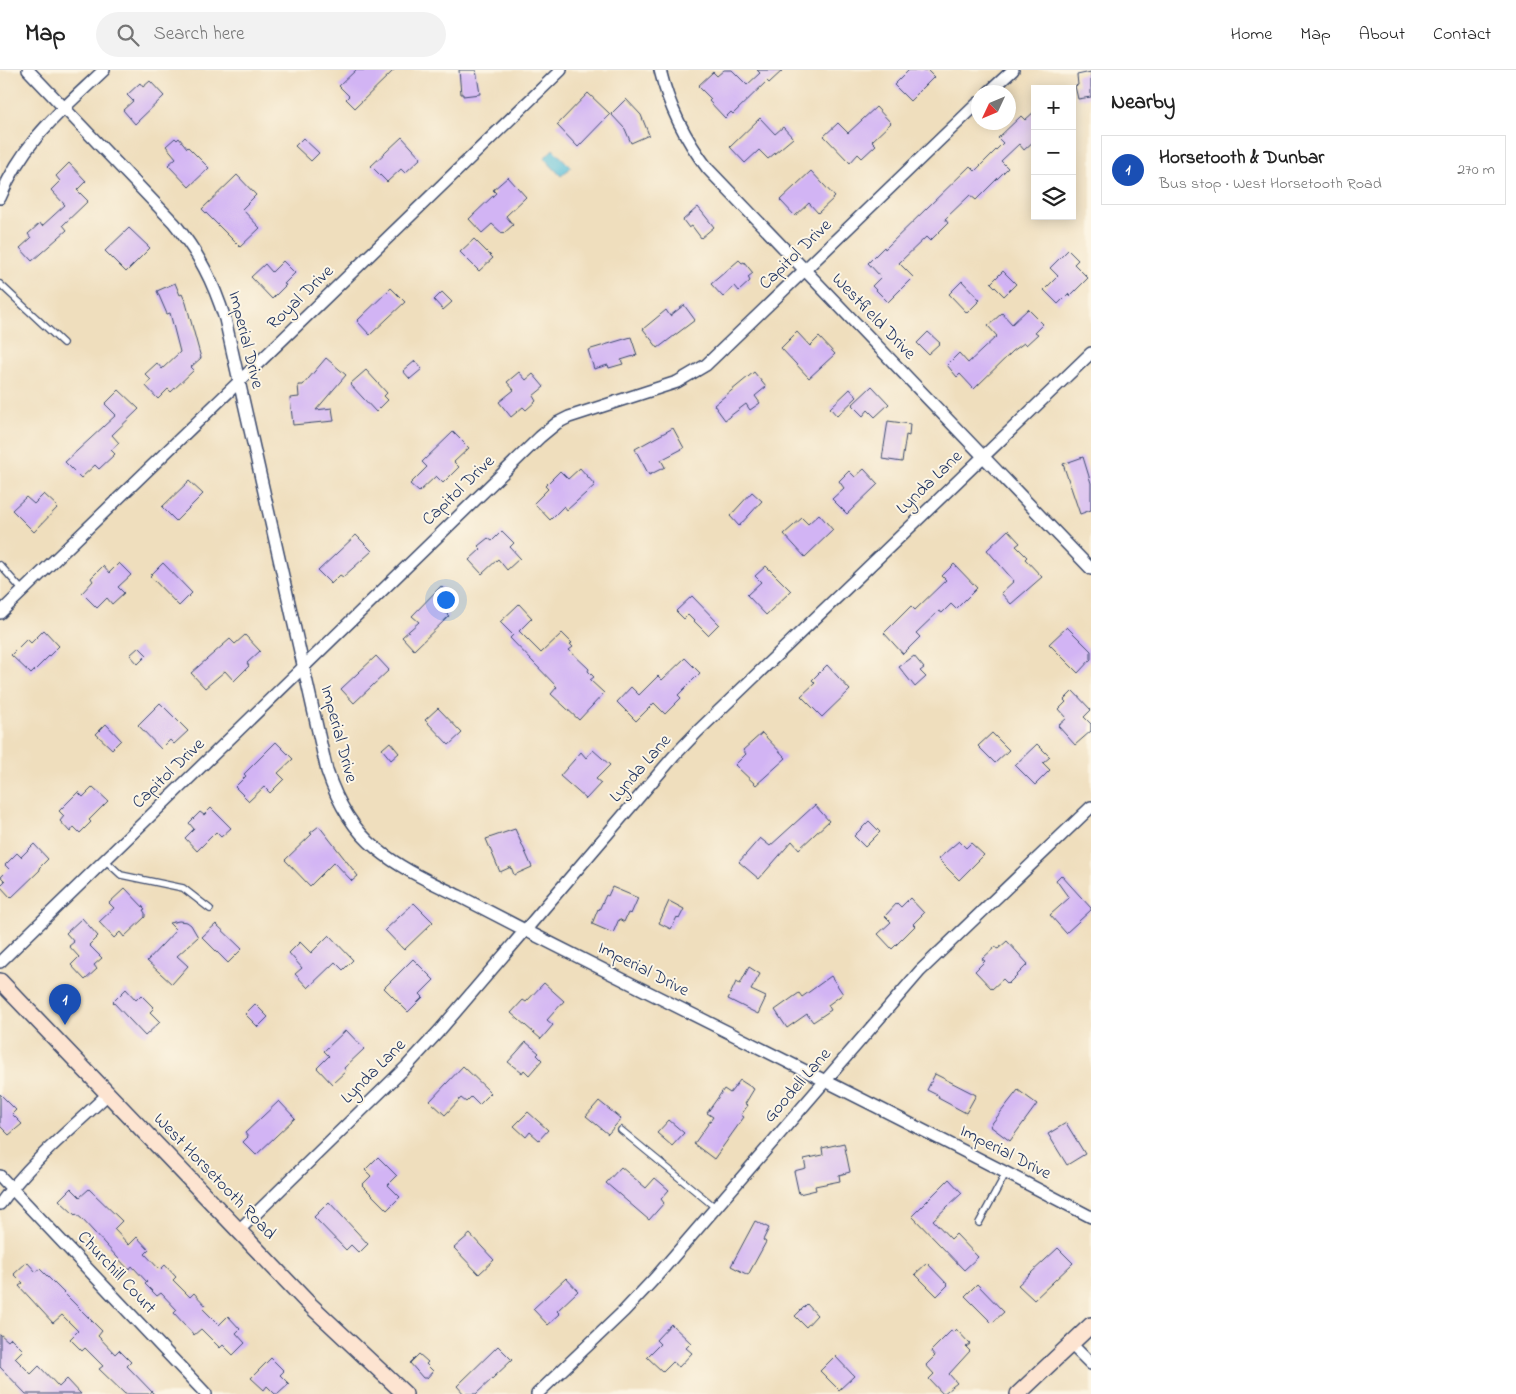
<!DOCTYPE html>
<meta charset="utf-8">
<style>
:root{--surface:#fff;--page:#f2f2f2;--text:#222;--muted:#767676;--line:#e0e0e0;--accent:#c8321e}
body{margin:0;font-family:"Indie Flower",sans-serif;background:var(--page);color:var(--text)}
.controls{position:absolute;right:15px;top:15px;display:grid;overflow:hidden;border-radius:0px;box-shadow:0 2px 12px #0003}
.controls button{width:45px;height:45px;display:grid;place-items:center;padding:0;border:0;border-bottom:1px solid var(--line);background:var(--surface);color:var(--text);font:25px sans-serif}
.compass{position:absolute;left:971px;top:15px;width:45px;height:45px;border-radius:50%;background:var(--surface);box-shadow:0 2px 12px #0003;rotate:226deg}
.you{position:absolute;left:445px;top:529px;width:18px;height:18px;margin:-12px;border:4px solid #fff;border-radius:50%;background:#1a73e8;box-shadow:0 0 0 8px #1a73e833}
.badge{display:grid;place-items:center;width:32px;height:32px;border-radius:50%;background:var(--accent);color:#fff;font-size:16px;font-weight:700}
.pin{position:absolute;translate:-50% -41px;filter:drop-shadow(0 1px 2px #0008)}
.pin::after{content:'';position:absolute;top:26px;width:18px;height:15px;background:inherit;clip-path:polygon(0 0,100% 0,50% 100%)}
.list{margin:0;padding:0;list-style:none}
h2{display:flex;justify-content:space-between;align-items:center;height:65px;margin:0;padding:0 20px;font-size:21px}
h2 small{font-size:16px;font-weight:400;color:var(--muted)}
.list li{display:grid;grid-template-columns:32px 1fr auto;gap:15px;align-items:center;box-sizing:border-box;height:70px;margin:0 10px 10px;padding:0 10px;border:1px solid var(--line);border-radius:0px}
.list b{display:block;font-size:19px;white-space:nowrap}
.list p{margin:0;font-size:16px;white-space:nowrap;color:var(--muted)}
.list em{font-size:16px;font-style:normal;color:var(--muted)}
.icon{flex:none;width:28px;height:28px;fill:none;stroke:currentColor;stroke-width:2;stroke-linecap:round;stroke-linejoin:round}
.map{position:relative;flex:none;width:1091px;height:1324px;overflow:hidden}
header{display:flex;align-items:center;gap:30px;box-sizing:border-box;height:70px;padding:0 25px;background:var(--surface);border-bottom:1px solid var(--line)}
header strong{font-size:24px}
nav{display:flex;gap:28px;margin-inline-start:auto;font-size:18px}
.search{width:350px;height:45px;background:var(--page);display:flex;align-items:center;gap:12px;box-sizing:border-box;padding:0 18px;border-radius:28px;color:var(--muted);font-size:19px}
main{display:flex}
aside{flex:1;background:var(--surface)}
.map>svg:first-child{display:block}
.water{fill:#5dc1da;stroke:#3c789c}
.building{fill:#d2b4f4}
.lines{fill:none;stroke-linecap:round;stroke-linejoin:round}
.service-casing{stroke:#3b496c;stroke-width:8}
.minor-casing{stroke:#3b496c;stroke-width:14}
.secondary-casing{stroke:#3b496c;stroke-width:18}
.service{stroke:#fff;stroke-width:5.5}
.minor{stroke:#fff;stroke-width:11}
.secondary{stroke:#fde4d1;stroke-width:15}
.labels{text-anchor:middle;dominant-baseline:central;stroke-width:4;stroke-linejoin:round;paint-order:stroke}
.street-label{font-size:18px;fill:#1b2f5e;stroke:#fcf5e5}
</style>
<header>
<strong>Map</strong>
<div class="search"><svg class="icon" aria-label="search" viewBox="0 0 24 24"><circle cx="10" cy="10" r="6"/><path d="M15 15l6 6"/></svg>Search here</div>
<nav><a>Home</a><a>Map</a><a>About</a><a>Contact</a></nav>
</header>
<main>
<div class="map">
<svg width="1091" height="1324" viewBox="0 0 1091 1324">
<rect width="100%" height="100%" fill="#fcf5e5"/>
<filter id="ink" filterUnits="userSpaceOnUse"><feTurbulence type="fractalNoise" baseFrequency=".02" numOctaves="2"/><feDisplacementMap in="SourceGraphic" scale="10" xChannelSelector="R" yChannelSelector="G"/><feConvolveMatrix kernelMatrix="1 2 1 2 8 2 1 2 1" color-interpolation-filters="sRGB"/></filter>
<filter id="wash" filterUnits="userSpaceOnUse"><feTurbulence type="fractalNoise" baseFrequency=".0096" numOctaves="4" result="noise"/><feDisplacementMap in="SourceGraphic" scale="20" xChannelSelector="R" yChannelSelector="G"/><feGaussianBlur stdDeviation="1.12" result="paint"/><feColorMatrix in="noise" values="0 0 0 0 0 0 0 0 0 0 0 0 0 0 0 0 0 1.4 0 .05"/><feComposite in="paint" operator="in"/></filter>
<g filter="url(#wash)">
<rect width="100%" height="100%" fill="#efdebd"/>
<polygon class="water" points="553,79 571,97 561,106 544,88"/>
<g id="blocks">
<g class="building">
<polygon points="356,0 394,0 355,38 346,29 349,26 339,16"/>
<polygon points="459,0 476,0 480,24 463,26 463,24 461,24"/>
<polygon points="724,0 732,0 747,15 760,3 757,0 783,0 769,13 767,11 733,44 731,42 725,48 709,31 711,29 698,16 713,2 717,6"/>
<polygon points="909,0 927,0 934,7 910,31 894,15"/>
<polygon points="1091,2 1091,27 1078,29 1075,16 1078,15 1077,5"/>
<polygon points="150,11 164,26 135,54 123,40 133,31 127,25 140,13 143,17"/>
<polygon points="588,23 610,44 578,77 557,55"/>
<polygon points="626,29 641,45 649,65 631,73 625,59 611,44"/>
<polygon points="876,37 891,53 872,71 876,75 862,88 858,84 850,93 824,66 838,53 848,63"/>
<polygon points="1035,41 1035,70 1024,80 1019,74 1001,91 1008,98 976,130 970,125 945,149 948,153 930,171 926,167 899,193 913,207 888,232 872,216 881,207 868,193 884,177 885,179 970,96 975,101 1003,73 998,68 1021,46 1025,50"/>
<polygon points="760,48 775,64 783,57 793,68 768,89 759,80 745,93 730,77"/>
<polygon points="402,67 421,88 405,103 401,99 387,112 371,96"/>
<polygon points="175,68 177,70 179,68 187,78 188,77 209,98 189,117 168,95 176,88 166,76"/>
<polygon points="303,68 319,83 311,91 295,76"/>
<polygon points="69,93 86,111 77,120 88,131 63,155 67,160 32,191 20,178 31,168 28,164 40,153 42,156 65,135 51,120 60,111 56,106"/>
<polygon points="811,101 835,127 818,143 809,133 795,146 780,130"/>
<polygon points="237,105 256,125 242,139 260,158 240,177 202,139"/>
<polygon points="508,107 526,127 506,146 513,155 503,164 492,154 482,163 469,149 496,123 493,120"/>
<polygon points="698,137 714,157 701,168 692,156 689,158 683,150"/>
<polygon points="129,158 150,178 126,202 105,181"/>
<polygon points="474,169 493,188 479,201 460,182"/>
<polygon points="1068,180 1078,190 1074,194 1088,208 1070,226 1068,224 1058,234 1044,220 1058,206 1050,198"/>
<polygon points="739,190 742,193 744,192 753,203 748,207 750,211 739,221 735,216 723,227 711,214"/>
<polygon points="283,191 295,203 284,214 286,215 272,229 251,207 265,194 272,202"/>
<polygon points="1003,201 1016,214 1004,226 991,213"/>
<polygon points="962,211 980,230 967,243 949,224"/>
<polygon points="175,213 180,225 182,224 186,233 201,288 191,297 194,300 171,322 168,319 158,329 145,315 151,310 145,304 157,293 162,299 180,282 170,243 167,244 157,221"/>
<polygon points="391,218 405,232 370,265 357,251"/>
<polygon points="442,222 452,232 443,240 434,230"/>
<polygon points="684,235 695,250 658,278 643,259 666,240 670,246"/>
<polygon points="1028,239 1043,254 1035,262 1038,264 1026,275 1024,273 1013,281 974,319 960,304 957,307 947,295 959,283 968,293 997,266 988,256 1002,243 1012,254"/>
<polygon points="797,262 810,276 819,267 835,284 809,308 781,278"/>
<polygon points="928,262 940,273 928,284 917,273"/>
<polygon points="631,267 637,285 621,290 623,294 609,298 608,295 594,299 588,280"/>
<polygon points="326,288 346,305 316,340 332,338 334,351 293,355 290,328 299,327 298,315 303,315"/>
<polygon points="415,291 422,299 410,309 403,301"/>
<polygon points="366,300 387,323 384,326 388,330 376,342 350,314"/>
<polygon points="519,302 526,310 533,304 544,317 533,326 536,331 526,340 523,337 511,347 499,332 514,320 507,312"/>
<polygon points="754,302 766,317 755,326 760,333 750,340 746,334 725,350 714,335"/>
<polygon points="872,316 889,334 875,347 868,340 863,346 852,335"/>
<polygon points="850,319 857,327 837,346 830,338"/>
<polygon points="119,320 139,339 112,365 119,373 111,380 115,384 99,399 95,395 81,408 65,392 116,345 105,334"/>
<polygon points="888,351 910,354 909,366 906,365 902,392 882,389"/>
<polygon points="673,358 684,378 661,390 665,397 649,405 635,379"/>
<polygon points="453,362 469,378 454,392 459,397 443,413 436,406 419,422 410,414 427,397 422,392"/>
<polygon points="1083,387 1091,413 1091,440 1080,444 1063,394"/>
<polygon points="580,398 595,415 567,440 564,436 550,450 534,433 548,419 545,416 560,401 568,409"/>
<polygon points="864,399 878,414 847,444 832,429 844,418 839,411 849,401 855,407"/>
<polygon points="189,411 203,424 176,451 162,437"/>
<polygon points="752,422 762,431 739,456 730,446"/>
<polygon points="44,424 58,437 34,462 12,440 26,427 34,434"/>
<polygon points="819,444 833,460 805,487 784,464 802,448 808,454"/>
<polygon points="1008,460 1020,473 1016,476 1027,487 1025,489 1042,507 1011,534 1001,523 1014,511 987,480"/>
<polygon points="502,461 514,473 510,477 520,488 507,500 498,489 482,504 469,490 481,479 478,476 488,468 492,471"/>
<polygon points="356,465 372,481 343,507 340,505 331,514 318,501"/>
<polygon points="119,493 131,505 118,517 124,523 112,534 107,528 97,538 82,523 93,511 91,508 103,496 109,503"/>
<polygon points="163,493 192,523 179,536 150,506"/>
<polygon points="954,494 977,518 956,539 951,534 942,543 939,541 916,563 920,567 903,584 884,563 911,536 915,540 946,510 942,506"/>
<polygon points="766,496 791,521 766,545 747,525 761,512 755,506"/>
<polygon points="441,516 454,530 443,540 449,546 414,580 402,567 419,552 412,546"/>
<polygon points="692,526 719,554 708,565 688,545 684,549 676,541"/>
<polygon points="519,534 532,548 519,561 541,583 562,563 572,573 570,574 573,577 569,580 589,599 588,601 594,607 590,610 604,623 579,650 551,624 557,617 510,568 513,565 500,552"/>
<polygon points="1067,557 1091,581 1091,589 1078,603 1049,574"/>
<polygon points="44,560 59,576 31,604 11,585 27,569 31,573"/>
<polygon points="245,565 260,581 247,593 249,596 234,611 225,601 205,618 191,603 230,569 235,574"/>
<polygon points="139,577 147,585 138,594 130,585"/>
<polygon points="376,586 389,600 354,633 341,619"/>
<polygon points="914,586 924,598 920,601 926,607 915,617 899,597"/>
<polygon points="685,588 700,603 678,625 681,628 665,644 654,633 636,651 617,632 631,617 639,625 658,606 662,610"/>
<polygon points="827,595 850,620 822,647 801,626 815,613 812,610"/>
<polygon points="1073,621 1091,640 1084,647 1091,654 1091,661 1075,675 1058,656 1067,648 1059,639 1066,632 1064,630"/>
<polygon points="160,633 188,661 174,674 170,670 161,679 138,655"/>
<polygon points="438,638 462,663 449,675 425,650"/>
<polygon points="106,654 121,670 112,679 96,664"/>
<polygon points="762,663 786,688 756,715 735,695 746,684 743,680"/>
<polygon points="992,663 1009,680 995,693 978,676"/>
<polygon points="276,672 293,689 278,703 284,709 270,723 264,717 249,731 235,717 246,706 244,704"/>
<polygon points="390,672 399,683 391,690 382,679"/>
<polygon points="1037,674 1050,687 1043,693 1050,700 1035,715 1015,695"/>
<polygon points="593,680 610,695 596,709 601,713 586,729 560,706 581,682 586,688"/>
<polygon points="93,717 108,731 89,750 91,752 80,763 74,757 70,762 60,751 64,746 59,741 78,722 83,727"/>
<polygon points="815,735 829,751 799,779 792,771 759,809 739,792 760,768 770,776"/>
<polygon points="211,738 231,758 221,767 216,762 197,781 185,768 194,759 189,753 200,742 204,745"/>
<polygon points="869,751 880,762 865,777 854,766"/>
<polygon points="319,756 358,806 352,811 334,792 310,816 285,790 312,764 310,763"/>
<polygon points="515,759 532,797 514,805 511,797 500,802 486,769"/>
<polygon points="959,771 966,778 971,773 984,785 959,810 938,789"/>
<polygon points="34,774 48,789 39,798 40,800 11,828 0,816 5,811 1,807 9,799 5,795 17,783 21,787"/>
<polygon points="1061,805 1091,838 1091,840 1066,863 1050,845 1069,828 1056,810"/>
<polygon points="612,817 638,828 631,844 628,843 624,852 619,849 613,863 592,854 598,839 599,840 606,825 608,826"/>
<polygon points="125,818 145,839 143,840 145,843 145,847 124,867 120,862 114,868 99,852 114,838 109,833"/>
<polygon points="910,828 924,843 913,854 915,856 892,879 878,864 891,852 885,846 897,833 901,837"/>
<polygon points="669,831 684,839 679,849 677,847 671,859 659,853"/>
<polygon points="414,833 433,852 404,880 385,860"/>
<polygon points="82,848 98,866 89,875 102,888 94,895 97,899 85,910 71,895 79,887 69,876 74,872 66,863"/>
<polygon points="179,851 187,852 191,855 198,867 177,886 188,896 172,914 147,891 176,860 169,853"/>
<polygon points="216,854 242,879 228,893 202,867"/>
<polygon points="329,865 353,890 343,900 335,892 308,918 295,904 302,898 289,883 300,872 311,883"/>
<polygon points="1007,871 1028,894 1008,914 1003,909 992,919 975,901 985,891 982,889 995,877 998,879"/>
<polygon points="413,889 434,910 420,924 423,927 408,942 384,918"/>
<polygon points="749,897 760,904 751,920 766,927 758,944 728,929 736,912 740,914"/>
<polygon points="831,906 843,924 828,935 831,940 813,952 807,944 787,958 775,940 799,923 802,927"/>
<polygon points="544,913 564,931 547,950 553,955 541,969 511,943 523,930 526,932"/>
<polygon points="126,919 136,930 141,925 154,938 150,942 160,952 145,966 113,932"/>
<polygon points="255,934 268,947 258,957 245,944"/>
<polygon points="346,960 364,979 344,998 346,1001 332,1014 317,998 329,986 324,981"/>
<polygon points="526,972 539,983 537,985 542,990 529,1005 524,1000 522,1003 508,992"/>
<polygon points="463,996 491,1023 479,1035 471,1027 466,1032 461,1028 445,1045 430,1031"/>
<polygon points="935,1004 976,1025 966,1043 938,1028 939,1026 927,1020"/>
<polygon points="740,1010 754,1019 745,1034 748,1035 741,1045 744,1047 714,1089 694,1074 713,1047 707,1043 724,1019 730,1023"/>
<polygon points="1018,1020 1037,1034 1010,1071 990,1056"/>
<polygon points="0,1024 16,1040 12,1044 22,1054 9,1065 0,1056"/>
<polygon points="279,1031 295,1048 256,1085 243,1072 248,1067 245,1063"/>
<polygon points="599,1031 621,1049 608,1064 586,1046"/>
<polygon points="528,1042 548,1060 539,1070 530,1062 526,1067 514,1056"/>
<polygon points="669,1050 684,1063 672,1076 657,1063"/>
<polygon points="1066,1053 1085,1084 1067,1095 1048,1064"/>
<polygon points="844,1073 850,1102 839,1105 840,1111 815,1116 816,1120 799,1124 794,1101 806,1098 804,1089 823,1085 822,1078"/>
<polygon points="378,1087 397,1106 388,1115 400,1127 387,1140 362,1115 371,1106 365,1100"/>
<polygon points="621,1097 646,1118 655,1108 669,1120 661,1129 664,1133 649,1150 606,1113"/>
<polygon points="949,1109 962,1123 933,1150 951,1169 956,1164 978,1187 964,1200 912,1146"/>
<polygon points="71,1118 80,1127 89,1119 122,1151 114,1159 129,1175 137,1167 149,1180 145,1184 160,1200 165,1195 176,1207 173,1210 190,1227 194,1223 206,1236 203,1239 219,1255 228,1246 240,1259 236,1263 245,1273 233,1285 223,1275 220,1278 201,1259 194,1265 174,1243 177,1240 161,1223 157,1226 145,1214 147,1212 132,1196 129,1200 82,1149 76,1144 75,1145 59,1130"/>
<polygon points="329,1132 368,1174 359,1183 351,1175 346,1180 314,1147"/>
<polygon points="755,1151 769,1158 763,1170 766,1172 748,1205 731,1196"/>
<polygon points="470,1164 494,1190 479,1204 454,1178"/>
<polygon points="1058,1178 1073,1193 1034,1230 1018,1215"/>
<polygon points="27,1192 36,1202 40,1199 102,1261 98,1266 115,1284 119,1280 131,1292 127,1296 154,1324 125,1324 99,1299 103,1296 85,1278 82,1281 70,1269 78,1261 62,1245 53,1253 41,1240 19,1216 23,1213 14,1204"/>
<polygon points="927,1193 948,1215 937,1226 915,1204"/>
<polygon points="566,1208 578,1221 557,1241 560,1244 548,1255 533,1239"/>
<polygon points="977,1214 1004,1242 992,1253 965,1226"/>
<polygon points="807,1234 817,1245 806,1257 795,1246"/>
<polygon points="671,1254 691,1273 686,1278 692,1283 679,1297 673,1292 663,1302 647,1287 660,1274 656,1270"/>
<polygon points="956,1259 970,1274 966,1277 970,1281 949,1304 957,1313 943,1324 929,1309 934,1304 926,1295 935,1286 931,1281 951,1261 953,1262"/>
<polygon points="0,1264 8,1271 11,1268 23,1280 15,1288 31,1304 39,1296 59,1317 67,1309 81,1324 26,1324 0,1297"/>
<polygon points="498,1276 512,1290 476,1324 464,1324 457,1316"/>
<polygon points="419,1284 428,1292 426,1294 433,1301 427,1308 423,1308 410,1293"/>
<polygon points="835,1286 854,1306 839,1320 820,1301"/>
<polygon points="271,1288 284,1301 280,1305 289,1314 278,1324 275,1324 267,1316 264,1320 251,1308"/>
</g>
</g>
</g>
<g filter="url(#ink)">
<use href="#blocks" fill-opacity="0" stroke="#3b496c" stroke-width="1"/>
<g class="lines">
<g class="service-casing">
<g id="service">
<polyline points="0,214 63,273"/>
<polyline points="0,495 23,521"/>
<polyline points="105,790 121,805 183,818 210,839"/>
<polyline points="621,1060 716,1138"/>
<polyline points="979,1153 1006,1103"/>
</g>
</g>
<g class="minor-casing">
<g id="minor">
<path d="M28 0 174 153C199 184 213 211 225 249L327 701C337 731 352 759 377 779 401 799 431 812 459 826 507 851 556 876 604 900 767 982 930 1062 1091 1147"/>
<path d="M660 0C669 37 685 69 708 99L1091 499"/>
<polyline points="989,22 1013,0"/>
<path d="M0 128C23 71 61 41 104 0"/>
<polyline points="0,543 561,0"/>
<polyline points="0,892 540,367 557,353 569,347 677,312 706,295 978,33"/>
<polyline points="0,1106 206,1324"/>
<path d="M0 1134C30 1092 71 1059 108 1024"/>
<polyline points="239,1160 406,997 440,960 674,686 698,661 1091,283"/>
<polyline points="1071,1274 1091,1294"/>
<polyline points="537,1324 624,1241 655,1208 920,901 1091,737"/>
</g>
</g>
<g class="secondary-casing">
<g id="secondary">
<polyline points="0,911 307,1232 405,1324"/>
<polyline points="1018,1324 1091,1255"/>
</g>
</g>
<use href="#service" class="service"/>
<use href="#minor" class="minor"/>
<use href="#secondary" class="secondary"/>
</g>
</g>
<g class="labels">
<g class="street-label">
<text transform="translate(796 185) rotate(-44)">Capitol Drive</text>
<text transform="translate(301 228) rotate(-44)">Royal Drive</text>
<text transform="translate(873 247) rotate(46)">Westfield Drive</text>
<text transform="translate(245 270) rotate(76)">Imperial Drive</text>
<text transform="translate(930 413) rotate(-44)">Lynda Lane</text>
<text transform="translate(459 421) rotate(-44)">Capitol Drive</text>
<text transform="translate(338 664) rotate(75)">Imperial Drive</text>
<text transform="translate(641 699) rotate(-49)">Lynda Lane</text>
<text transform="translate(169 704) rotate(-44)">Capitol Drive</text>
<text transform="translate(643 900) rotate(27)">Imperial Drive</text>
<text transform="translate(374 1002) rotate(-45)">Lynda Lane</text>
<text transform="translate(798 1016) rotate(-49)">Goodell Lane</text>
<text transform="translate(1005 1083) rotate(27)">Imperial Drive</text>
<text transform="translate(214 1107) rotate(46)">West Horsetooth Road</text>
<text transform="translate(116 1203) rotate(47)">Churchill Court</text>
</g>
</g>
</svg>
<div class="controls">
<button>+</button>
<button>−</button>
<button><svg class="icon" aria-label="layers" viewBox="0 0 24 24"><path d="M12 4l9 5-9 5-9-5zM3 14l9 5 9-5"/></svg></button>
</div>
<svg class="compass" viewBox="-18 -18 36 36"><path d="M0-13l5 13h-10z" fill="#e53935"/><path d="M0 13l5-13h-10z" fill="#767676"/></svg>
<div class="you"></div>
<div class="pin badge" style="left:65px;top:955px;background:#1a4fb4">1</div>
</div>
<aside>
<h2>Nearby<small></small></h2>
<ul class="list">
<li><span class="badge" style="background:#1a4fb4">1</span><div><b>Horsetooth &amp; Dunbar</b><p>Bus stop · West Horsetooth Road</p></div><em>270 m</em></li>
</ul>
</aside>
</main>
